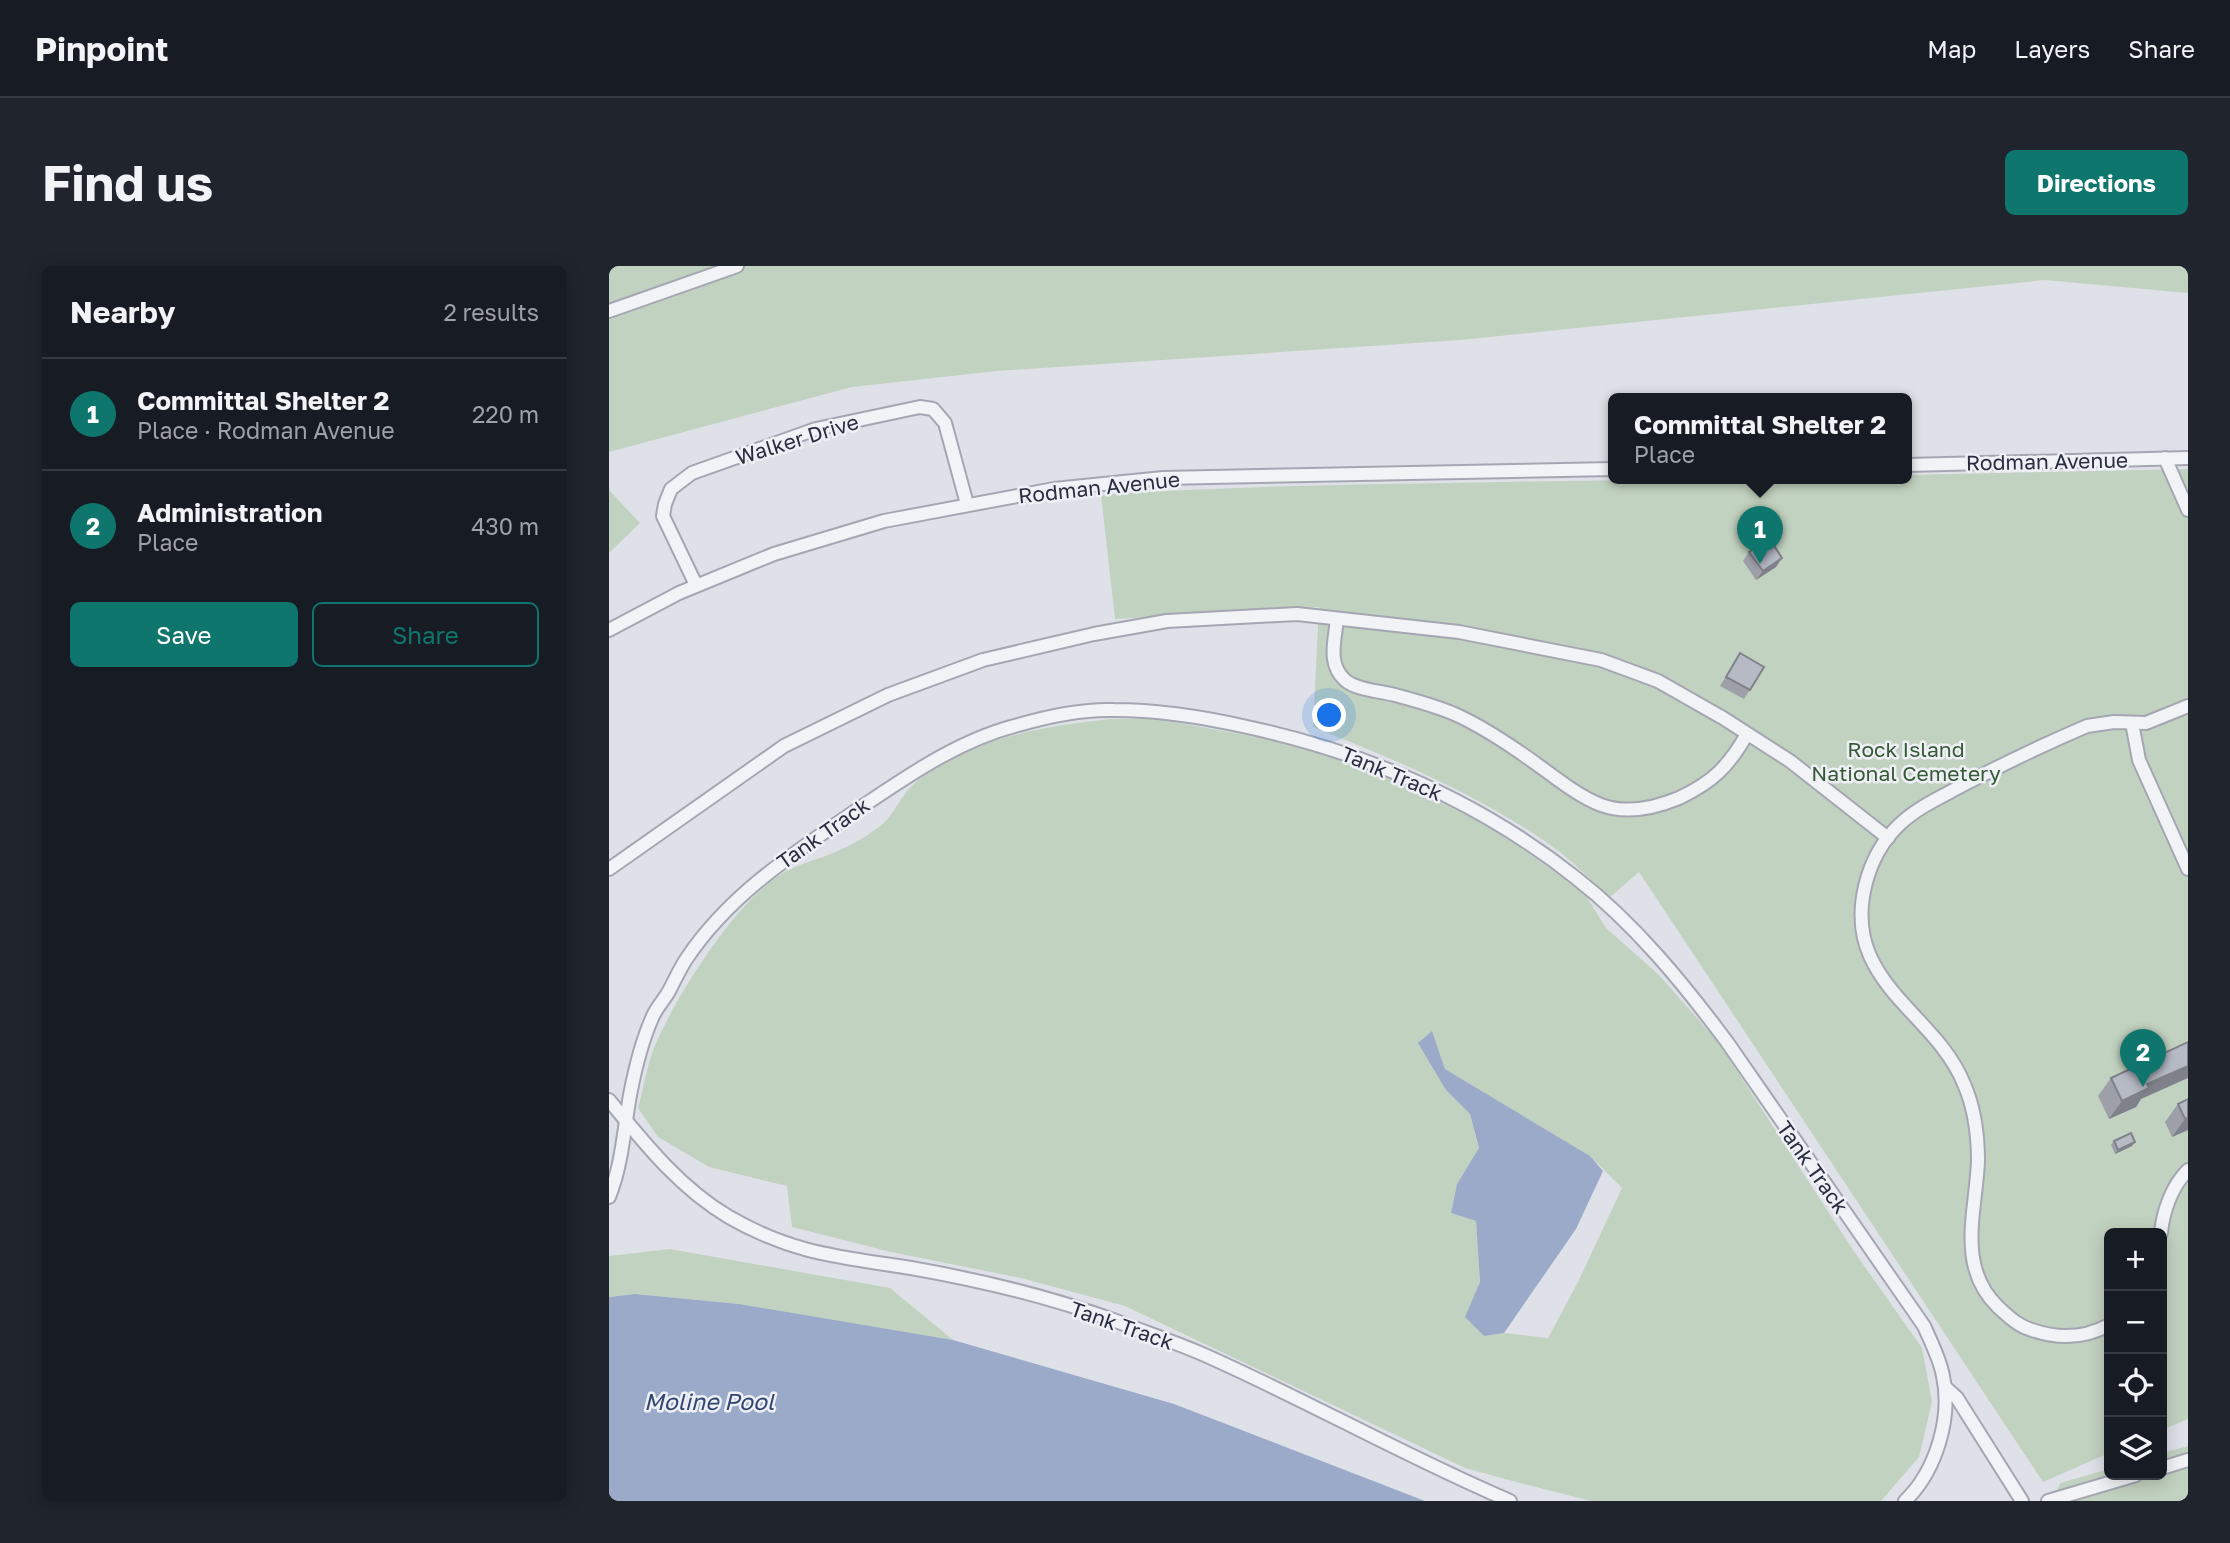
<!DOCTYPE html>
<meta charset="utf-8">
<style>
:root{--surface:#171b24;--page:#20242c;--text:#f1f3f6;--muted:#9ea1a6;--line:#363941;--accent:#0f766e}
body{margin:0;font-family:"Golos Text",sans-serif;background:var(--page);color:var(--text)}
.controls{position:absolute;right:21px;bottom:21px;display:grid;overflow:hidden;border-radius:10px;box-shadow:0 4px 18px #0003}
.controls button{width:63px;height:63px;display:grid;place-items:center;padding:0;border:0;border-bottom:2px solid var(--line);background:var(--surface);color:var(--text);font:35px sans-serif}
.you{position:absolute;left:721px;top:450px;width:24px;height:24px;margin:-18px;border:5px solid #fff;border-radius:50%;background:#1a73e8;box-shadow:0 0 0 10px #1a73e833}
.badge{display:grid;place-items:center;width:46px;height:46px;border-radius:50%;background:var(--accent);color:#fff;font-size:23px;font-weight:700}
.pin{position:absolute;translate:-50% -58px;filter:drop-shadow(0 2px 4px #0008)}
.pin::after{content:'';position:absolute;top:37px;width:24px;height:21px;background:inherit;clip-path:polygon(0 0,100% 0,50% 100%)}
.popup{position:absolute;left:999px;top:127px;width:304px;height:91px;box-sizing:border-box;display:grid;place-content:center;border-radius:10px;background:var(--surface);filter:drop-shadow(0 2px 5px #0005);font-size:23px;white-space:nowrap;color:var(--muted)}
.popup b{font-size:26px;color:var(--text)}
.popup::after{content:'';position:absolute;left:50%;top:100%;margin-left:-14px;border:14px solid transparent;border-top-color:var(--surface)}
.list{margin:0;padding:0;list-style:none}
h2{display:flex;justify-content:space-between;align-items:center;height:91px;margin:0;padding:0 28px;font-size:30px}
h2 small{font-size:23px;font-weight:400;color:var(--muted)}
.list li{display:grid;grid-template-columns:46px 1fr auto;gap:21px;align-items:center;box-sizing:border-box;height:112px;padding:0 28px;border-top:2px solid var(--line)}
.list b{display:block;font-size:26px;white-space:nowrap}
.list p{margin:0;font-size:23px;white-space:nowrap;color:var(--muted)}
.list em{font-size:23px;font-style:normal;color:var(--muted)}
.actions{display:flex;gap:14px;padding:21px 28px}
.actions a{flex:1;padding:16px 0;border:2px solid var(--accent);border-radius:10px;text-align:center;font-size:24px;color:var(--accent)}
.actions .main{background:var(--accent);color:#fff}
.icon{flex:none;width:38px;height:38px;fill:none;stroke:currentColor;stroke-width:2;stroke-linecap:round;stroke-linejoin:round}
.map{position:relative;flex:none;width:1579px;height:1235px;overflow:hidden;border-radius:10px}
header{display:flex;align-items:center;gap:42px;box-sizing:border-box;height:98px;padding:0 35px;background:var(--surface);border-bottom:2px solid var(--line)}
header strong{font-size:33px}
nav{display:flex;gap:38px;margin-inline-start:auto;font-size:24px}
.intro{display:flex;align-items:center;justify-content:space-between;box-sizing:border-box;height:168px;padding:0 42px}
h1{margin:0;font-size:49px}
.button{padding:18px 32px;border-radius:10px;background:var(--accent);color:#fff;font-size:24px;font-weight:700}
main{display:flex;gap:42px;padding:0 42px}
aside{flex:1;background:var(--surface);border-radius:10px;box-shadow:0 4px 18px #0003}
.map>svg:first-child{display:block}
.green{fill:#c2d2c0;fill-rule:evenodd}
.water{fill:#9aaac8}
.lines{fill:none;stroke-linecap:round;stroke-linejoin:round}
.street-casing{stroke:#a4a7b2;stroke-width:16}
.street{stroke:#f2f3f6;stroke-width:12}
.wall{fill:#9da0a9}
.shaded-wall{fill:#7f828a}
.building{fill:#b6bac5;stroke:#7f828a;stroke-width:2}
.labels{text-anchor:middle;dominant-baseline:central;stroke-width:5;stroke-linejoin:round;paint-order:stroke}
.street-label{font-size:21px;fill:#282d3f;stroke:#eef0f6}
.park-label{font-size:21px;fill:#375a36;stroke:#eef0f6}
.water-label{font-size:23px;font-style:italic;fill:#334672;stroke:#eef0f6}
</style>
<header>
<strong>Pinpoint</strong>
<nav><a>Map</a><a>Layers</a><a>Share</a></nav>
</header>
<div class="intro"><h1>Find us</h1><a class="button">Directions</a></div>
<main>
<aside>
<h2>Nearby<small>2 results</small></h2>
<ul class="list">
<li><span class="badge">1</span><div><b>Committal Shelter 2</b><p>Place · Rodman Avenue</p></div><em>220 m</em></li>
<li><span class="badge">2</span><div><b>Administration</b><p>Place</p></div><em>430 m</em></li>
</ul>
<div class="actions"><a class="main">Save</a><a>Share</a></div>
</aside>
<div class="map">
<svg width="1579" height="1235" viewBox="0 0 1579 1235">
<rect width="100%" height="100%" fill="#dfe1e8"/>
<g class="green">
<polygon points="0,0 1579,0 1579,27 1436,14 852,74 388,105 243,121 0,186"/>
<path d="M1579 203V1153L1553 1164V967H1500V1187L1434 1216 1030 606 1001 631C981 613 961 593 940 578 866 527 787 494 704 461L710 341 506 353 492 229C606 221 721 219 836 217 990 214 1144 212 1298 212V209Z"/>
<polygon points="0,224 31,257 0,287"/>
<path d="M502 453H547L604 463 678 477 750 497 886 563 976 628 997 662 1050 709 1110 777 1244 984 1313 1082 1323 1136 1310 1191 1272 1235H982L915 1218 856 1202 516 1040 412 1012 282 986 183 961 178 920 100 901 49 871 29 842C35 821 38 796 48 775 70 726 127 635 174 607 192 597 211 593 229 585 242 579 258 570 270 561 285 550 292 528 307 516 362 472 434 460 502 453ZM823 766 836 803 981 890 1013 922 969 1016 939 1072 895 1067 875 1070 857 1051 871 1016 867 955 842 947 848 918 870 883 861 848 837 824Z"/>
<polygon points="61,983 281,1022 344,1074 130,1038 26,1028 0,1031 0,990"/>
<polygon points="1579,1180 1579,1235 1444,1235 1451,1217 1500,1203 1500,1209 1553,1209 1553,1187"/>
</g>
<g class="water">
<polygon points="823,765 836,803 981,890 994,905 967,963 895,1067 875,1070 856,1051 871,1016 867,955 842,947 848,918 870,882 861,848 837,824 809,777"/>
<polygon points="26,1028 130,1038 344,1074 565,1138 816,1235 0,1235 0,1031"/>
</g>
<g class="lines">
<g class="street-casing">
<g id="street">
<polyline points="0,45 128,0"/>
<polyline points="1556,192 1579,244"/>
<polyline points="1298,199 1579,192"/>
<polyline points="87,319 54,250 56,238 62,223 83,207 207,163 311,141 324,143 336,157 358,238"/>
<path d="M728 353C726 374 718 398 736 414 747 424 771 425 786 429 808 435 832 441 852 451 881 465 907 483 933 502 951 515 971 531 992 539 1017 548 1046 542 1070 532 1104 516 1120 500 1138 468"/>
<polyline points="0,364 70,327 165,288 275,255 445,223 554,212 1004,203"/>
<polyline points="1523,457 1530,494 1579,603"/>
<polyline points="0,603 175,480 279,429 374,394 485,368 558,355 688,348 850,366 992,394 1049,415 1114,452 1181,495 1279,572"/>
<path d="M0 834C36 878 71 922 120 951 184 988 232 991 302 1002 370 1014 442 1031 507 1055 535 1066 563 1075 591 1087 696 1133 795 1190 901 1235"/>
<path d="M0 931C13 899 15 863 21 829 26 803 33 774 44 750 48 741 55 734 60 725 66 714 71 702 78 692 119 631 179 591 239 550 293 514 346 475 409 459 440 450 473 443 505 444 550 444 594 451 638 461 758 487 870 535 967 612 1026 658 1074 717 1118 776L1315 1060C1322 1076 1331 1093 1334 1110 1343 1152 1327 1205 1296 1235"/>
<path d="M1552 967C1554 945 1563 920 1579 904"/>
<path d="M1500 1059C1476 1072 1449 1073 1423 1064 1409 1060 1400 1051 1389 1041 1347 1000 1367 946 1369 895 1369 868 1366 843 1355 818 1334 766 1283 739 1261 690 1242 647 1257 590 1291 558 1309 541 1332 531 1354 519 1394 498 1436 478 1478 460L1505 456 1537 457 1579 440"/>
<polyline points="1336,1121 1348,1132 1413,1235"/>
<polyline points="1553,1202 1579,1194"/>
<polyline points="1439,1235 1527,1209"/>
</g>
</g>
<use href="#street" class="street"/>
</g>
<g class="wall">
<polygon points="1140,286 1173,292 1167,301 1147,314 1134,295"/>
<polygon points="1131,387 1141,424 1135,433 1111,420"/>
<polygon points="1502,812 1532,833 1527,841 1500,853 1489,830"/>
<polygon points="1579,833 1579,864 1563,871 1556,856 1569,838"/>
<polygon points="1505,875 1523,880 1506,888 1502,879"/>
</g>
<g class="shaded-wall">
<polygon points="1173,292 1167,301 1147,314 1154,305"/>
<polygon points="1579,800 1579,812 1532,833 1527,841 1500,853 1513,835 1538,818"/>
<polygon points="1579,852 1579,864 1563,871 1576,853"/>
<polygon points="1526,876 1523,880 1506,888 1509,884"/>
</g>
<g class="building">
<polygon points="1160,272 1173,292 1154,305 1140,286"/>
<polygon points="1131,387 1155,401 1141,424 1117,411"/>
<polygon points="1579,776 1579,800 1538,818 1540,822 1513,835 1502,812"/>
<polygon points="1579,833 1579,852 1576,853 1569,838"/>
<polygon points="1522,867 1526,876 1509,884 1505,875"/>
</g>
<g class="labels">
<g class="street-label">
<text transform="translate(188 173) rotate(-17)">Walker Drive</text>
<text transform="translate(1438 195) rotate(-1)">Rodman Avenue</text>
<text transform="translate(490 221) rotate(-6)">Rodman Avenue</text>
<text transform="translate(783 507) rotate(23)">Tank Track</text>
<text transform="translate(214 567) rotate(-35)">Tank Track</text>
<text transform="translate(1204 901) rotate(55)">Tank Track</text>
<text transform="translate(513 1059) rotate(19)">Tank Track</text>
</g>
<g class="park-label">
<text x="1297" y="483">Rock Island<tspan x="1297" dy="24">National Cemetery</tspan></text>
</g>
<g class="water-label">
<text x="100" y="1135">Moline Pool</text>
</g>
</g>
</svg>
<div class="controls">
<button>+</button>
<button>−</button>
<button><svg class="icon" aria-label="locate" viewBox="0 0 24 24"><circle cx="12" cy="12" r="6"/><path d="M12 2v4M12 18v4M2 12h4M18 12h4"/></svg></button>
<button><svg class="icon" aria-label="layers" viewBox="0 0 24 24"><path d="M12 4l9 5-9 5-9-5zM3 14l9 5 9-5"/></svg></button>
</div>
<div class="you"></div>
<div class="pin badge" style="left:1151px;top:298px">1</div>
<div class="popup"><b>Committal Shelter 2</b>Place</div>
<div class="pin badge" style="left:1534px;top:821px">2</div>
</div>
</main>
